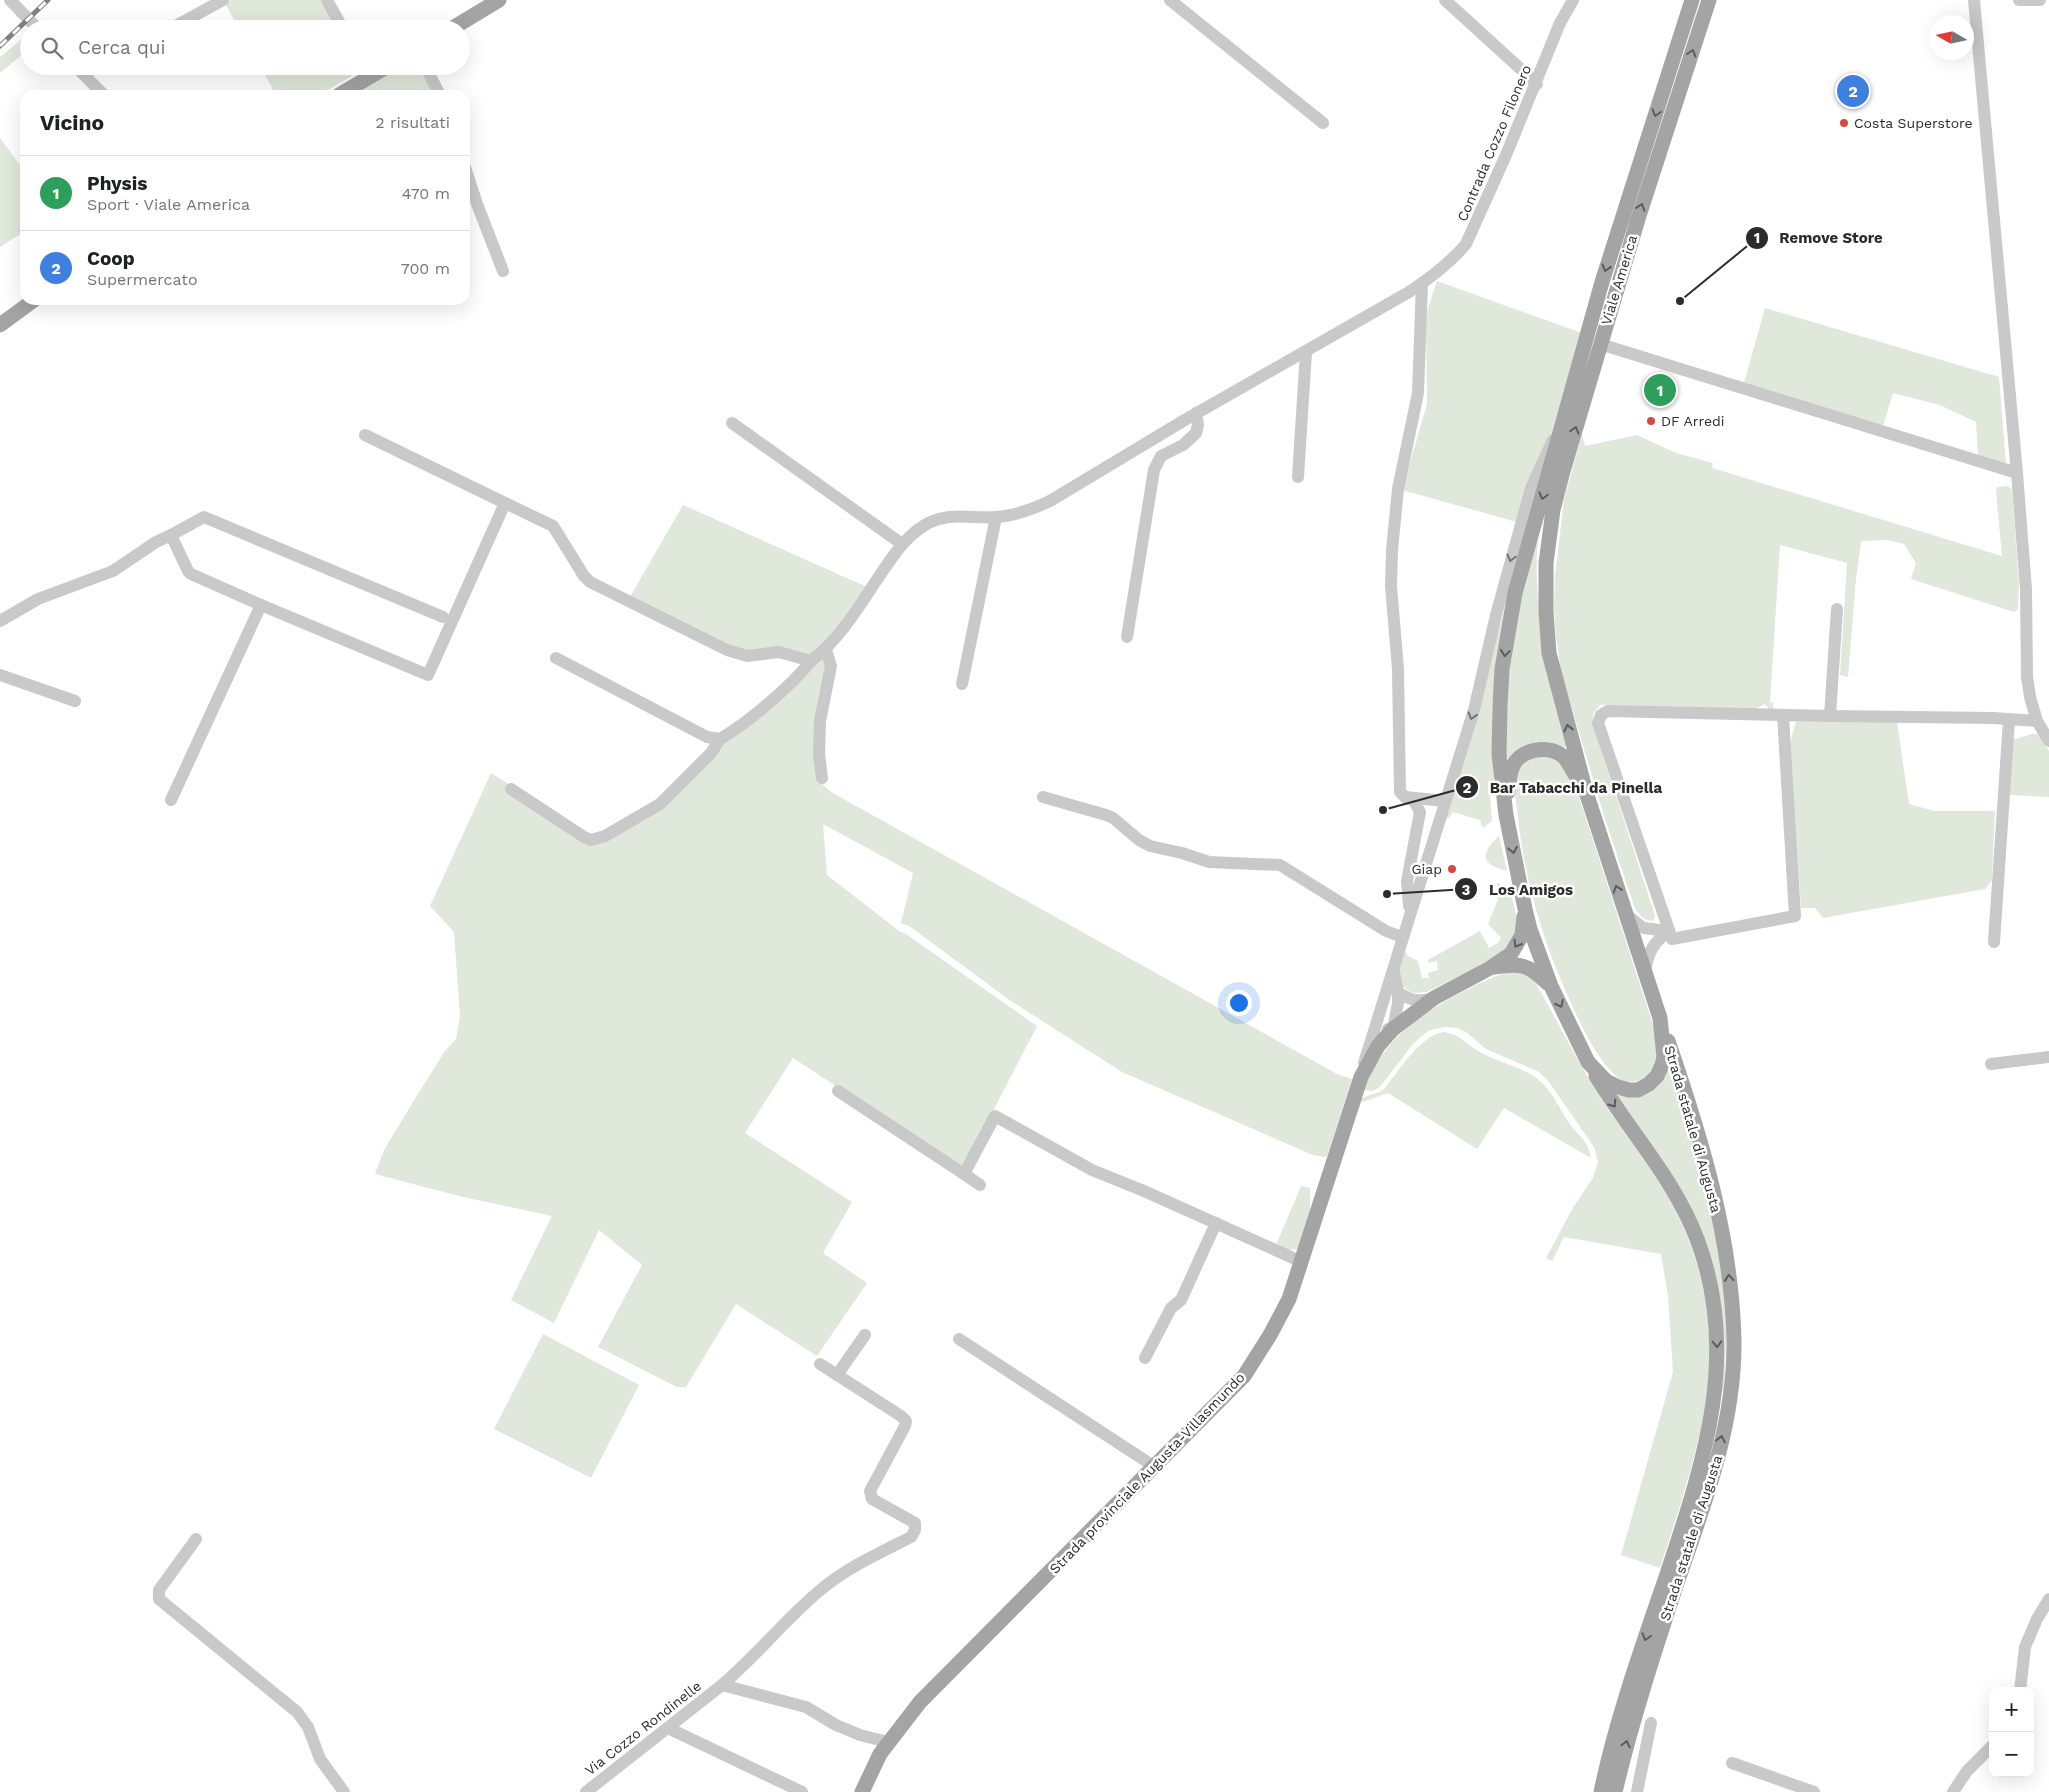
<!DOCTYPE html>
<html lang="it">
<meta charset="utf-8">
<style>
:root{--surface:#fff;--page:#f6f6f6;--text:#202124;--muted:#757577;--line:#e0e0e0;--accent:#111827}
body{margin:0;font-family:"Work Sans",sans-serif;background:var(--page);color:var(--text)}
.controls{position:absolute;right:15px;bottom:15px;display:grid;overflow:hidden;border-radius:10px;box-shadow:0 5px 20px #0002}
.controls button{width:45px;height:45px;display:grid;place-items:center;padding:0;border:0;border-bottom:1px solid var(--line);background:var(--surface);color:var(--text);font:25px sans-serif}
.compass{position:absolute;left:1929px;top:15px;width:45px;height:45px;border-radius:50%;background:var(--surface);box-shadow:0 5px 20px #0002;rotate:279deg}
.you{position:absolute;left:1238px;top:1002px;width:18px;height:18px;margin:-12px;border:4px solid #fff;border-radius:50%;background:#1a73e8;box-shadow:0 0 0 8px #1a73e833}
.badge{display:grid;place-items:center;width:32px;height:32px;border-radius:50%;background:var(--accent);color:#fff;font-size:16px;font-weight:700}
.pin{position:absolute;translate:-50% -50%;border:2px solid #fff;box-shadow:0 1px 5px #0006}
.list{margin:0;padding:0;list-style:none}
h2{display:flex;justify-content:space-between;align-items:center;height:65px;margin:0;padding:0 20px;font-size:21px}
h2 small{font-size:16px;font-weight:400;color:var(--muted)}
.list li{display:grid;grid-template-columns:32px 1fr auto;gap:15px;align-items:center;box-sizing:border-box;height:75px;padding:0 20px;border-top:1px solid var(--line)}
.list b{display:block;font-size:19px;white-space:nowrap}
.list p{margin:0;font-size:16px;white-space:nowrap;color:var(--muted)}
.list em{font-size:16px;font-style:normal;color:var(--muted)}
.icon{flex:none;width:28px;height:28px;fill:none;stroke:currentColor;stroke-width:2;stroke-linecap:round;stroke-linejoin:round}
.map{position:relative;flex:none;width:2049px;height:1792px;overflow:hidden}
.search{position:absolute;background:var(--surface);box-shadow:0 5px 20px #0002;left:20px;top:20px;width:450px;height:55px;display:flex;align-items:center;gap:12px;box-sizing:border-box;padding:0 18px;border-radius:28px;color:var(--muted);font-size:19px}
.panel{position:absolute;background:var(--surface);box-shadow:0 5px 20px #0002;left:20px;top:90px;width:450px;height:215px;border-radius:15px}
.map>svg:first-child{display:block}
.green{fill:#dfe8da}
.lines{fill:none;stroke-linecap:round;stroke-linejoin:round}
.minor{stroke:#c9c9c9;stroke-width:12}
.major{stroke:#a4a4a4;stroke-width:15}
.rail-casing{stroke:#818181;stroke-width:5}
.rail{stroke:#fff;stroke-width:3;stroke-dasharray:9;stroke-linecap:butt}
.oneway{stroke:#5c5c5c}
.oneway2{stroke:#737373}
.poi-dot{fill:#d54a3c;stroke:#fff;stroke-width:2}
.labels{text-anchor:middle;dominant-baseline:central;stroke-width:5;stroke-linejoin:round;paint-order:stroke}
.poi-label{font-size:14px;fill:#2c2c2c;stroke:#fff;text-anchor:start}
.street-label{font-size:14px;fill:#2c2c2c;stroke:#fff}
.leader{fill:none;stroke:#2c2c2c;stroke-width:2}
.callout-dot{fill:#2c2c2c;stroke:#fff;stroke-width:2}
.mark-label{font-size:15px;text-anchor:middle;font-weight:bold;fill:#fff}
.callout-label{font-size:15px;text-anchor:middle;font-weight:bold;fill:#2c2c2c;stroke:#fff;stroke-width:5;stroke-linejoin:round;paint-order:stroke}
</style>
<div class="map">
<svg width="2049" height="1792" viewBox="0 0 2049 1792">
<rect width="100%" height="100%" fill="#fff"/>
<g class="green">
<polygon points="231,0 322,0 338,29 239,29 225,3"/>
<polygon points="29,33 29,49 0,73 0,57"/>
<polygon points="260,66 359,66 359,67 355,74 319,95 276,95"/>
<polygon points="402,66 421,66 437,95 354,95"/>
<polygon points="0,138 25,172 25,231 0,247"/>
<polygon points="1437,281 1582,333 1551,435 1517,522 1402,490 1427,404 1426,325 1428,308"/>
<polygon points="1765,308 1999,377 2006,464 1978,456 1976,422 1940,405 1893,393 1883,426 1744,383"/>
<path d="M1582 434 1585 446 1637 435 1676 453 1713 463 1712 468 2002 556 1996 492 1997 487 2008 486 2012 490 2019 583 2018 609 2014 612 1911 579 1916 563 1904 544 1887 540 1861 541 1856 579 1848 677 1840 675 1847 563 1780 545 1770 702 1773 703V709H1769L1765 704 1755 709 1600 705 1593 714V726L1653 909 1655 917 1653 921C1643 920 1638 915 1634 906L1604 816 1561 672 1556 636 1554 607 1555 576 1564 499Z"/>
<polygon points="683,505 867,587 838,628 815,653 807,655 744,652 630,597"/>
<path d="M1538 538C1531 608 1552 677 1568 746 1560 750 1545 739 1533 743 1523 746 1517 753 1510 759L1505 756 1506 690 1520 600Z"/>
<polygon points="1512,582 1499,644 1492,706 1494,779 1490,796 1492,821 1483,828 1480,820 1453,812 1449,818 1446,818"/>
<polygon points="824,657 828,667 820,782 831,792 1337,1074 1352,1079 1327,1156 1324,1157 1313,1155 1122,1072 1011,1001 909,926 901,923 913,873 823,824 827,875 899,931 906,934 1037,1026 963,1169 793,1058 745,1133 852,1202 823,1253 867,1283 817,1356 736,1304 686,1387 677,1387 598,1347 642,1265 599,1230 554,1323 511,1300 552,1216 463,1197 375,1174 384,1150 416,1097 445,1051 456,1039 460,1016 454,932 430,906 491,773 507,783 506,791 580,841 642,821 728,739"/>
<polygon points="1796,721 1897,722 1909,804 1934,811 1995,811 1992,880 1985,889 1823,918 1815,908 1801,908 1790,743"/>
<polygon points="2032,734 2038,734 2049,751 2049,797 2009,795 2012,740"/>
<path d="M1532 755 1553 756 1569 772 1575 785 1659 1043C1661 1068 1650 1086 1622 1081 1602 1066 1590 1042 1579 1020 1546 953 1524 883 1517 809 1516 801 1514 791 1515 783 1515 771 1524 762 1532 755Z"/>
<path d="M1499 836 1507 871C1480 864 1480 854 1499 836Z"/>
<polygon points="1497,883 1510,888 1518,924 1518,929 1509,948 1469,971 1427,992 1414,993 1407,990 1403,986 1399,970 1405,950 1408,956 1418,961 1422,978 1429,978 1428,973 1438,970 1437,961 1428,963 1428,960 1480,931 1489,948 1498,943 1501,938 1488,924 1498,899"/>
<path d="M1518 970 1532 978 1537 985C1559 1024 1579 1065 1604 1103 1620 1127 1639 1149 1655 1174 1694 1236 1714 1300 1709 1374 1703 1441 1680 1505 1660 1568L1621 1555 1673 1372 1668 1296 1661 1254 1564 1237 1552 1261 1546 1258 1574 1206 1593 1178 1598 1162 1594 1147 1549 1082 1539 1072 1486 1049 1466 1032 1457 1028 1446 1027 1430 1030 1424 1034 1413 1044 1380 1087 1373 1091 1363 1090C1388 1035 1416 1016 1468 989 1485 981 1499 973 1518 970Z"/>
<path d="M1444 1032C1460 1034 1467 1045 1480 1052 1503 1065 1533 1068 1549 1091 1557 1101 1562 1113 1569 1123 1578 1135 1590 1143 1591 1158L1504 1108 1477 1149 1388 1093 1357 1104C1361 1094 1375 1096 1384 1089 1399 1071 1420 1035 1444 1032Z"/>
<polygon points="1670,1067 1675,1069 1718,1233 1727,1322 1724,1391 1721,1390 1707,1250 1617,1096"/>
<polygon points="1301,1186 1310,1188 1310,1211 1298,1249 1289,1250 1276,1245"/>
<polygon points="543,1334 639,1385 591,1478 494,1429"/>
</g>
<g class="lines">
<g class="minor">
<polyline points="10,0 38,29"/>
<polyline points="327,0 343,29"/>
<polyline points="1170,0 1323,123"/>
<polyline points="1445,0 1537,84"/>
<polyline points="1974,0 2017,473 2026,589 2027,677 2030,697 2037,721 2049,741"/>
<polyline points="2019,0 2040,0"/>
<polyline points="170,29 223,0"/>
<polyline points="75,66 104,95"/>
<polyline points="425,66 440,95"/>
<polyline points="465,167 477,204 503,271"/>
<polyline points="1422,283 1418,393 1398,489 1392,550 1391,586 1398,669 1400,792 1405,797 1445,801"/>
<polyline points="1600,344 2017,473"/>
<polyline points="732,423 902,544"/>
<polyline points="365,435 505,503"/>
<polyline points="1298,477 1306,352"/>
<polyline points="171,535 204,517 443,617"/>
<path d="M0 621 38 599 113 571 156 542 171 535 188 571 191 574 261 605 428 675 505 503 553 526 584 576 590 582 727 650 747 656 779 652 811 661C840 639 860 605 880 575 893 556 905 537 925 525 949 511 971 519 996 517 1015 516 1033 509 1050 501L1183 421 1409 292C1429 279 1450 263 1466 244L1506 155 1560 23 1573 0"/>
<polyline points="1127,637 1154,470 1161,456 1183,445 1196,433 1198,425 1196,413"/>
<path d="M556 658 707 737 720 739C748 723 791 686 811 661"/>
<polyline points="0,675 75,701"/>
<polyline points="962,684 996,517"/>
<polyline points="1783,715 1795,916 1672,939 1598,723 1601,715 1608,711 1830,716 1993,718 2037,721"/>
<polyline points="1830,716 1837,609"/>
<polyline points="822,778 819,754 820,721 831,666 826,650"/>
<polyline points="511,789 584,837 591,840 605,836 660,804 711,753 720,739"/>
<polyline points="1043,797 1106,815 1113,818 1139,840 1150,846 1182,853 1209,862 1280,865 1386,931 1402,937"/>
<polyline points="1405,797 1414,801 1420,812 1407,881 1409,906"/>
<polyline points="171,800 261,605"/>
<polyline points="1625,913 1643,928 1669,931"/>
<polyline points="1994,942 2009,720"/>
<path d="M1394 972 1398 992C1410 1001 1420 1002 1434 998"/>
<path d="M1645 972C1648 953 1653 942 1669 931"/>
<polyline points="1388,1029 1393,1029 1398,1003 1398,992"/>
<polyline points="1364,1063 1474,710 1496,615 1531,488 1553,440"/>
<polyline points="1991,1064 2049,1057"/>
<polyline points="838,1091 964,1174 995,1116 1092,1170 1144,1191 1302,1262"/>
<polyline points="964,1174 980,1185"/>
<polyline points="959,1339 1155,1467"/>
<polyline points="1145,1358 1171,1308 1181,1300 1216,1223"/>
<polyline points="837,1375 865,1335"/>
<polyline points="196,1539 159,1590 159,1599 297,1712 308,1727 320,1759 344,1792"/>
<path d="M722 1685C756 1656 784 1621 818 1592 846 1568 879 1553 911 1537L915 1530V1523L872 1499 870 1491 905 1426 906 1421 901 1416 820 1364"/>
<polyline points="2020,1691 2025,1647 2037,1619 2049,1599"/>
<polyline points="668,1728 802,1792"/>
<polyline points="1732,1763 1814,1792"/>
<polyline points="586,1792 722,1685 806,1707 836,1725 860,1735 888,1742"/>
<polyline points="1637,1792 1651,1723"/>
<polyline points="1953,1792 1967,1771 1993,1745"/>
</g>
<g class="major">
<polyline points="1692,0 1602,282 1515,593 1502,669 1500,705 1499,754 1506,815 1525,909 1530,929 1551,986 1588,1062 1606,1081 1618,1087 1629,1090 1638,1090 1649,1084 1657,1076 1662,1065 1664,1057 1660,1018 1586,792 1549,653 1546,611 1546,563 1553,510 1563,471 1638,219 1709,0"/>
<polyline points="451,29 499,0"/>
<polyline points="339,95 388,66"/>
<polyline points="0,325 34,300"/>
<path d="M1508 792C1509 784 1509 776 1512 768 1519 749 1547 744 1563 756 1568 761 1572 770 1576 776"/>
<path d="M1494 967C1521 963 1528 964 1547 983"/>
<path d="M1596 1076C1629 1131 1674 1178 1697 1239 1740 1352 1705 1459 1669 1568 1644 1642 1617 1715 1601 1792"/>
<polyline points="862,1792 880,1754 920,1702 1244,1376 1270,1335 1289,1299 1361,1077 1378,1046 1393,1029 1434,998 1490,968 1511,954 1522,935 1524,916"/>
<path d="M1615 1792C1632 1720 1654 1653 1677 1583 1704 1505 1735 1424 1734 1341 1732 1238 1701 1137 1668 1041"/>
</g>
<g class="rail-casing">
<polyline id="rail" points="0,46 48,0"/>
</g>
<use href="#rail" class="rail"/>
</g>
<defs><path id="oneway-chevron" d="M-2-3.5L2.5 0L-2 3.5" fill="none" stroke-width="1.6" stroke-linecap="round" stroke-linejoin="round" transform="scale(1.25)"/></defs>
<g class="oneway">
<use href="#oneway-chevron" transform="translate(1692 53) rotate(-72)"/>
<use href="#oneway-chevron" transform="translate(1656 113) rotate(108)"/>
<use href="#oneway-chevron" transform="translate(1641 207) rotate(-72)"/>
<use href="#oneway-chevron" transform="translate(1606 268) rotate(107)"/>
<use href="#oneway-chevron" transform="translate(1575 430) rotate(-74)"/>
<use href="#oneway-chevron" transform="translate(1543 496) rotate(106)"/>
<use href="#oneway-chevron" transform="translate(1505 653) rotate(98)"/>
<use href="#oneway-chevron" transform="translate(1568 728) rotate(-104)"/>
<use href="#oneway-chevron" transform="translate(1513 850) rotate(79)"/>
<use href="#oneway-chevron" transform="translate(1617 889) rotate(-109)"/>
<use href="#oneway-chevron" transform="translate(1517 944) rotate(120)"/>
<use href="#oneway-chevron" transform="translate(1560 1004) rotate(63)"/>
<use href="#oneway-chevron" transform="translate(1613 1104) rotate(55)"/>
<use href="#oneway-chevron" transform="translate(1729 1278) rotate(-95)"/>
<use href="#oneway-chevron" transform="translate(1717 1344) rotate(89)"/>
<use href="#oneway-chevron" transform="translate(1721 1439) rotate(-78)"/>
<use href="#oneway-chevron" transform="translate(1646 1637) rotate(108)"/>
<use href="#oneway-chevron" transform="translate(1626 1744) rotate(-77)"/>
</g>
<g class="oneway2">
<use href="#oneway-chevron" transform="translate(1511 558) rotate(105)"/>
<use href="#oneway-chevron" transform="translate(1472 716) rotate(107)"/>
</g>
<g class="poi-dot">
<circle cx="1844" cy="123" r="5"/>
<circle cx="1651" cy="421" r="5"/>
<circle cx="1452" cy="869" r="5"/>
</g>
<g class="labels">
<g class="poi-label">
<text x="1854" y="123">Costa Superstore</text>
<text x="1661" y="421">DF Arredi</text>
<text x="1442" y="869" text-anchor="end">Giap</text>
</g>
<g class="street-label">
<text transform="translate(1494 143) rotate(-67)">Contrada Cozzo Filonero</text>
<text transform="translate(1619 280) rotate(-73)">Viale America</text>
<text transform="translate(1693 1129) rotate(74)">Strada statale di Augusta</text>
<text transform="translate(1147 1473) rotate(-46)">Strada provinciale Augusta-Villasmundo</text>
<text transform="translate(1691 1538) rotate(-72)">Strada statale di Augusta</text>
<text transform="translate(643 1728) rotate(-38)">Via Cozzo Rondinelle</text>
</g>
</g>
<path class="leader" d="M1680 301L1757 238M1383 810L1467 787M1387 894L1466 889"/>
<g class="callout-dot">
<circle cx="1680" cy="301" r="5"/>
<circle cx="1383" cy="810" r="5"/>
<circle cx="1387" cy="894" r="5"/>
<circle cx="1757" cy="238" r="12"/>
<circle cx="1467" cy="787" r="12"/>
<circle cx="1466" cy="889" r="12"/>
</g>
<g class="mark-label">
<text x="1757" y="243">1</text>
<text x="1467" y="793">2</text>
<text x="1466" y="895">3</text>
</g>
<g class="callout-label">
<text x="1831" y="243">Remove Store</text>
<text x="1576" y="793">Bar Tabacchi da Pinella</text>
<text x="1531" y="895">Los Amigos</text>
</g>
</svg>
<div class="controls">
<button>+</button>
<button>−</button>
</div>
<svg class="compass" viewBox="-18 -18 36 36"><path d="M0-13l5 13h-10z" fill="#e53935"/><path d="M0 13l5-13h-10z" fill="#757577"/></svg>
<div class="you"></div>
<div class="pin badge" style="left:1660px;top:390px;background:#2e9e5b">1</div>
<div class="pin badge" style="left:1853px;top:91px;background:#3f7fe0">2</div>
<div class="search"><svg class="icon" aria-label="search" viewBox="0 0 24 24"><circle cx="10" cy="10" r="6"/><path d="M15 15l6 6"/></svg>Cerca qui</div>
<section class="panel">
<h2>Vicino<small>2 risultati</small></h2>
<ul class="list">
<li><span class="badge" style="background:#2e9e5b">1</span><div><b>Physis</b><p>Sport · Viale America</p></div><em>470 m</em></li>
<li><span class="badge" style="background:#3f7fe0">2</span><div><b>Coop</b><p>Supermercato</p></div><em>700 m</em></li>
</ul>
</section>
</div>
